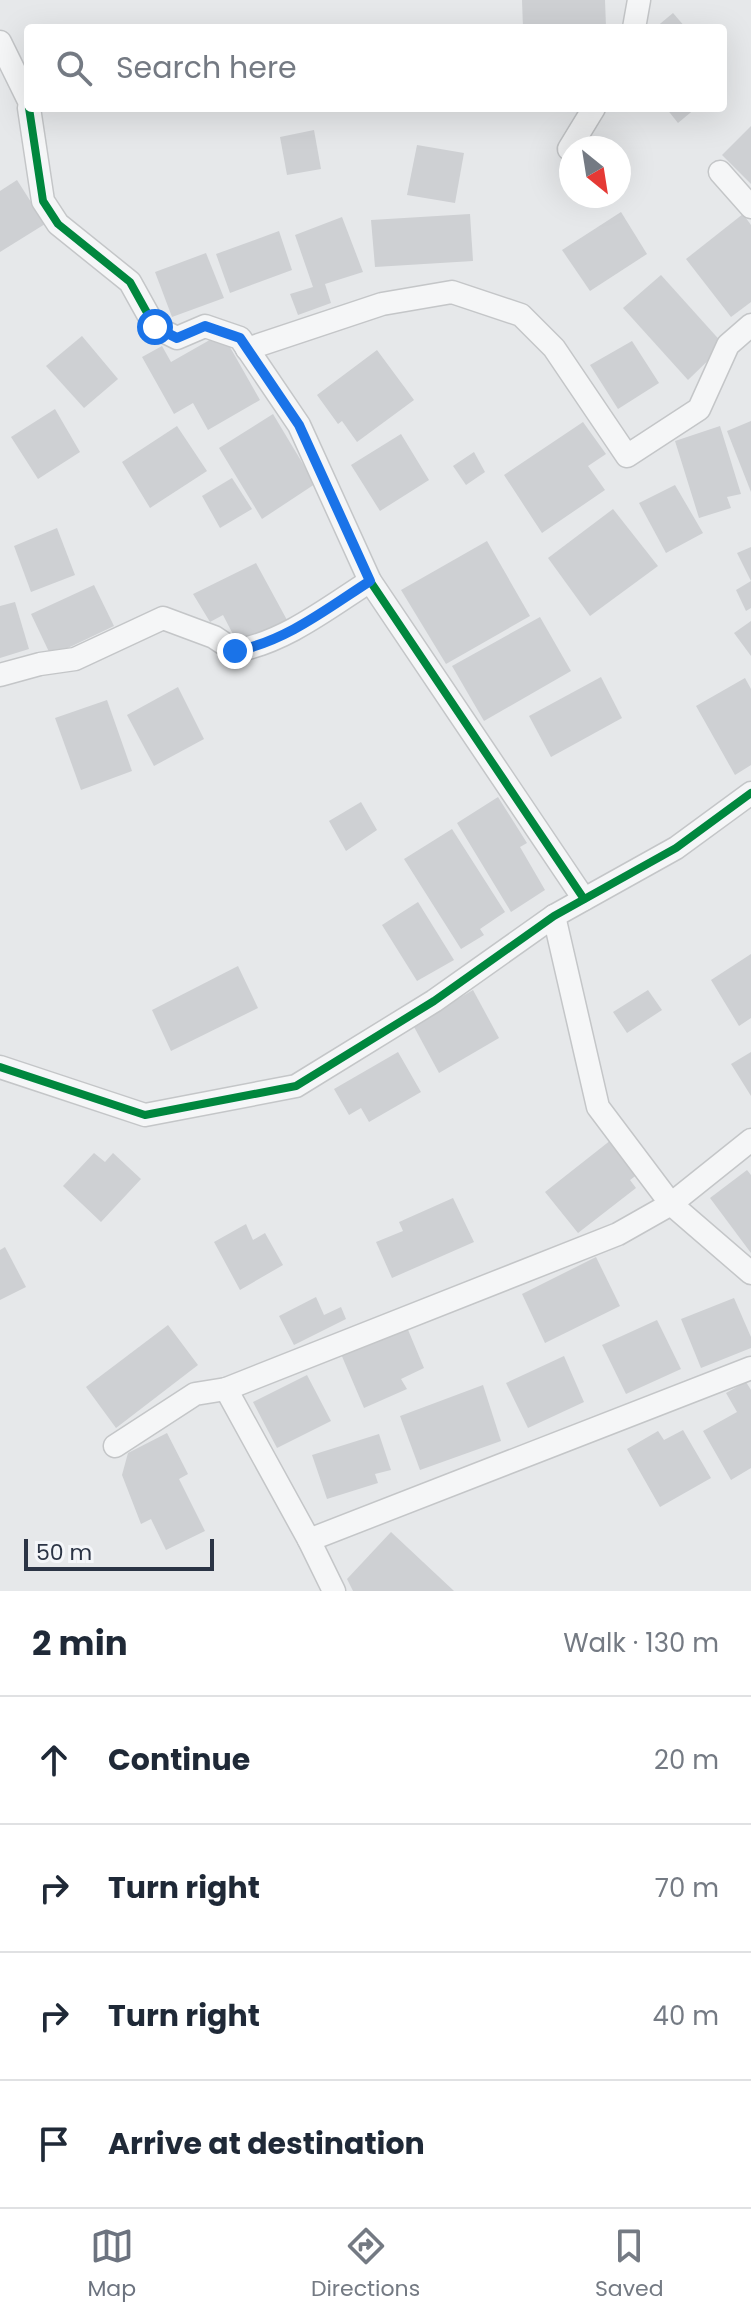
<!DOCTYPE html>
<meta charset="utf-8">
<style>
:root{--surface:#fff;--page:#f2f2f3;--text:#1f2937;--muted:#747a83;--line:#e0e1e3;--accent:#6c737f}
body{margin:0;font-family:Poppins,sans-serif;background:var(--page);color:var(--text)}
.compass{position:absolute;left:559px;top:136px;width:72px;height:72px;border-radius:50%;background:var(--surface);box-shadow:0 8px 32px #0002;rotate:150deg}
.scale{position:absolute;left:24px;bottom:20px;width:190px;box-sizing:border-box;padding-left:8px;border:4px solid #2b3445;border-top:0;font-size:22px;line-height:28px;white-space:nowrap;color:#2b3445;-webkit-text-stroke:6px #f4f6f9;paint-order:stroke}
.stop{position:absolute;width:24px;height:24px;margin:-18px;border:6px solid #1a73e8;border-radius:50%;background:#fff}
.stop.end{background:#1a73e8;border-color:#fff;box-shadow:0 2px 8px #0008}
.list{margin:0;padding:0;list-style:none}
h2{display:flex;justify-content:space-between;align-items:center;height:104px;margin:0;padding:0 32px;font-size:34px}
h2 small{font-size:26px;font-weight:400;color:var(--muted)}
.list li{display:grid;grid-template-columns:52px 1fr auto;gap:24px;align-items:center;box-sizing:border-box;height:128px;padding:0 32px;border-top:2px solid var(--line)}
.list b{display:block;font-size:30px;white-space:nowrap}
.list em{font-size:26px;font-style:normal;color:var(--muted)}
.icon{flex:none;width:44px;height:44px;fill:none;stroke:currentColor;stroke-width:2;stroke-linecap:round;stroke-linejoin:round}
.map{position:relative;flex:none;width:751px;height:1591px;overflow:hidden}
.search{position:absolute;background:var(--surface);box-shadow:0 8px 32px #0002;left:24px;right:24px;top:24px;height:88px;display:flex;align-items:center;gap:20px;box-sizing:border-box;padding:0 28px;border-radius:8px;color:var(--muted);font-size:30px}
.sheet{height:616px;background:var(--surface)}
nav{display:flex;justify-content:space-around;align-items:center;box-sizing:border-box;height:112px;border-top:2px solid var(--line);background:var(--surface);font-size:22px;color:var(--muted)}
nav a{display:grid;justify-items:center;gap:4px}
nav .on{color:var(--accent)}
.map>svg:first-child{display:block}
.building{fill:#ced0d3}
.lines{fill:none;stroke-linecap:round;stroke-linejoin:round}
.minor-casing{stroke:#c4c6c8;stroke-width:25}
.minor{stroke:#f5f6f7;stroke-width:22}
.cycleway-casing{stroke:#f4f6f9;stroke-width:13}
.cycleway{stroke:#00873e;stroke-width:8}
.route{stroke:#1a73e8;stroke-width:10}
</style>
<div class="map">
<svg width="751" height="1591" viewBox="0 0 751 1591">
<rect width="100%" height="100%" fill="#e6e8ea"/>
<g class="building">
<polygon points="522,0 605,0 606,27 523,28"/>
<polygon points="673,13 686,28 655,28"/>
<polygon points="666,108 696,108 678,123"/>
<polygon points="751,126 751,184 722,155"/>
<polygon points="314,130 321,169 287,175 280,137"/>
<polygon points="417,145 464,153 455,203 407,195"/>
<polygon points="17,180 45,224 0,252 0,191"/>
<polygon points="621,212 647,254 590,291 562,250"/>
<polygon points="470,214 473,261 375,267 371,220"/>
<polygon points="743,214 751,225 751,302 731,317 686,259"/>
<polygon points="342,217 363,272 325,284 331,303 298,315 290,294 313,287 295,235"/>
<polygon points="279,231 292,270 230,293 216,254"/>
<polygon points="206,253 224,298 172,317 155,272"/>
<polygon points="661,275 724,345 688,380 623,308"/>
<polygon points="222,333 260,400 208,430 193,403 174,414 142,357 162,346 171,362"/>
<polygon points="82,336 118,379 84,408 46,366"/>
<polygon points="632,341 659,383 618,409 590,365"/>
<polygon points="377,350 414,400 357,442 342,421 338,424 317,395"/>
<polygon points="55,409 80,452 38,479 11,437"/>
<polygon points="273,414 315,484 262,519 219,448"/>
<polygon points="751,421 751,492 727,431"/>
<polygon points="583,422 606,454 588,466 605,490 542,533 504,475"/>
<polygon points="177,426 207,471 150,508 122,462"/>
<polygon points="720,426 741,494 727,497 731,508 699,518 675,441"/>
<polygon points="401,434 429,480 380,511 351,465"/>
<polygon points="474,452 485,472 466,485 453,466"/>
<polygon points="232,478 252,509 220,528 202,496"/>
<polygon points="675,485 703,533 666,553 639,503"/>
<polygon points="613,509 658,566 590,616 548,558"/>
<polygon points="57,528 75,575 31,592 14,546"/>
<polygon points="487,541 530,616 446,664 401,590"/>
<polygon points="751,547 751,581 737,553"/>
<polygon points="256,563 287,620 238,644 223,615 210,622 193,594"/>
<polygon points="751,581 751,608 746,611 736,590"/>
<polygon points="94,585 114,626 51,656 31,614"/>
<polygon points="15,602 29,649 0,658 0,606"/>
<polygon points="540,617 571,671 484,721 452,666"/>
<polygon points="751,621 751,656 734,633"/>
<polygon points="601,677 622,718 551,757 529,716"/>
<polygon points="745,678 751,689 751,765 735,775 696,706"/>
<polygon points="178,687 204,739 154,766 127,715"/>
<polygon points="107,700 132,771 81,790 55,718"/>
<polygon points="498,797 527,843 520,847 545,890 511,912 457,823"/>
<polygon points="361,802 377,830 346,851 329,821"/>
<polygon points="452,829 505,912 480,929 484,935 461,949 404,859"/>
<polygon points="418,902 454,960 417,981 382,925"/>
<polygon points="751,954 751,1018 739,1026 711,980"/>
<polygon points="238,966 258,1008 171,1051 152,1010"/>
<polygon points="473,990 499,1038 439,1073 413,1025"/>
<polygon points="648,990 662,1010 627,1033 613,1012"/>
<polygon points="398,1052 421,1092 369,1122 361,1108 349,1115 334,1089"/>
<polygon points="751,1052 751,1096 731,1064"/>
<polygon points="611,1140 638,1174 630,1180 636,1188 578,1233 545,1192"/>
<polygon points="94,1153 105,1162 113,1153 141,1179 101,1222 63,1186"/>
<polygon points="747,1170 751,1175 751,1253 710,1198"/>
<polygon points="453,1198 474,1242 392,1278 376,1242 403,1231 399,1222"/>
<polygon points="246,1224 253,1240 265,1233 283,1265 240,1290 214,1242"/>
<polygon points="5,1247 26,1287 0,1300 0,1250"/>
<polygon points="596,1257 620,1306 545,1343 522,1294"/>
<polygon points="316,1297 324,1315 341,1307 346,1319 294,1345 279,1316"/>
<polygon points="734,1298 751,1337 751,1348 701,1368 681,1319"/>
<polygon points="657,1320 681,1369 626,1394 602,1345"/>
<polygon points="168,1325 198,1365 116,1428 86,1387"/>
<polygon points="406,1325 424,1368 401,1379 407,1389 364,1408 341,1354"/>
<polygon points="564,1356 584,1402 528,1428 506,1383"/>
<polygon points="307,1375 331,1421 277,1448 253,1402"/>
<polygon points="746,1382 751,1390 751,1468 731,1480 703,1431 737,1412 726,1393"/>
<polygon points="483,1385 501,1441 420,1470 400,1416"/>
<polygon points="683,1430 711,1478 660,1507 627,1449 658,1431 664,1440"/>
<polygon points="167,1433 188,1474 179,1479 205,1531 166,1550 151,1519 141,1524 122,1475 128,1453"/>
<polygon points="379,1434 391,1470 375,1474 378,1483 327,1499 312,1455"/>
<polygon points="391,1532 454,1591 353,1591 347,1579"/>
</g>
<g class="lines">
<g class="minor-casing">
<g id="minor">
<polyline points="634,28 639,0"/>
<polyline points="0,42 28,99"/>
<polyline points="29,108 43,201 58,224 130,282 155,327 177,338 205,326 240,338 299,425 370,581 584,899"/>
<polyline points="569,149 594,108"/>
<polyline points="720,172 751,207"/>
<polyline points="247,349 382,304 452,292 521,315 554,348 627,456 699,409 728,345 751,325"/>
<path d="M0 675 40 664 75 659 163 618 214 637 235 651C285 642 328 608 370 581"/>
<polyline points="554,916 598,1107 671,1204 751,1273"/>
<polyline points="0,1067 145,1115 296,1086 434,1001 554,916 676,848 751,793"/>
<polyline points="226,1389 309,1540 334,1591"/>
<polyline points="115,1446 195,1394 226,1389 618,1234 671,1204 751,1140"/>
<polyline points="309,1540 751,1368"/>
</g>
</g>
<use href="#minor" class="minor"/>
<g class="cycleway-casing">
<g id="cycleway">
<polyline points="29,108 43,201 58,224 130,282 155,327 177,338 205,326 240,338 299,425 370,581 584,899"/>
<polyline points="0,1067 145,1115 296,1086 434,1001 554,916 676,848 751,793"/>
</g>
</g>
<use href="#cycleway" class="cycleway"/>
</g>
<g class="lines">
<path class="route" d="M155 327 177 338 205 326 240 338 299 425 370 581C328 608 285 642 235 651"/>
</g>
</svg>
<svg class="compass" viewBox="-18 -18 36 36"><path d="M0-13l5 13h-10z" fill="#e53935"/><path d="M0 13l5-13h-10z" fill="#747a83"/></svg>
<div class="scale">50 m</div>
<div class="stop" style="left:155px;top:327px"></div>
<div class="stop end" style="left:235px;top:651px"></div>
<div class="search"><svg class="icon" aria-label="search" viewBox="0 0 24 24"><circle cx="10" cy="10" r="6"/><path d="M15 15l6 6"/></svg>Search here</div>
</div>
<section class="sheet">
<h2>2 min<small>Walk · 130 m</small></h2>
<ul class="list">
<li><svg class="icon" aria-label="ahead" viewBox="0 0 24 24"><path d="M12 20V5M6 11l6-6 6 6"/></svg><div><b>Continue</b></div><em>20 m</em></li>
<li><svg class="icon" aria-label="right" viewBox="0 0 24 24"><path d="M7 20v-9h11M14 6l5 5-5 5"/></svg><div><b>Turn right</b></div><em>70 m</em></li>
<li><svg class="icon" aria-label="right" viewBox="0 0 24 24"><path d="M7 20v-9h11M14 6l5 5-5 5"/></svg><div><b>Turn right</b></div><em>40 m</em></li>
<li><svg class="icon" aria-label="arrive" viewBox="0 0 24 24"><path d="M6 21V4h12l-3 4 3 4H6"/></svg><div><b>Arrive at destination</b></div></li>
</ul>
</section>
<nav>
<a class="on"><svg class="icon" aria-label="map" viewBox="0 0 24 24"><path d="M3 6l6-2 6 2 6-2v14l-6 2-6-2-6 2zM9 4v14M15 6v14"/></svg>Map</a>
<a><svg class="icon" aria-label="directions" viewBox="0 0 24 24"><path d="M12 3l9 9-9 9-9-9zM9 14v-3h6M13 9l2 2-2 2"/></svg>Directions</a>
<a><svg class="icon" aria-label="saved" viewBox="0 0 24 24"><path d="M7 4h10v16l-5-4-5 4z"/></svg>Saved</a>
</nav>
